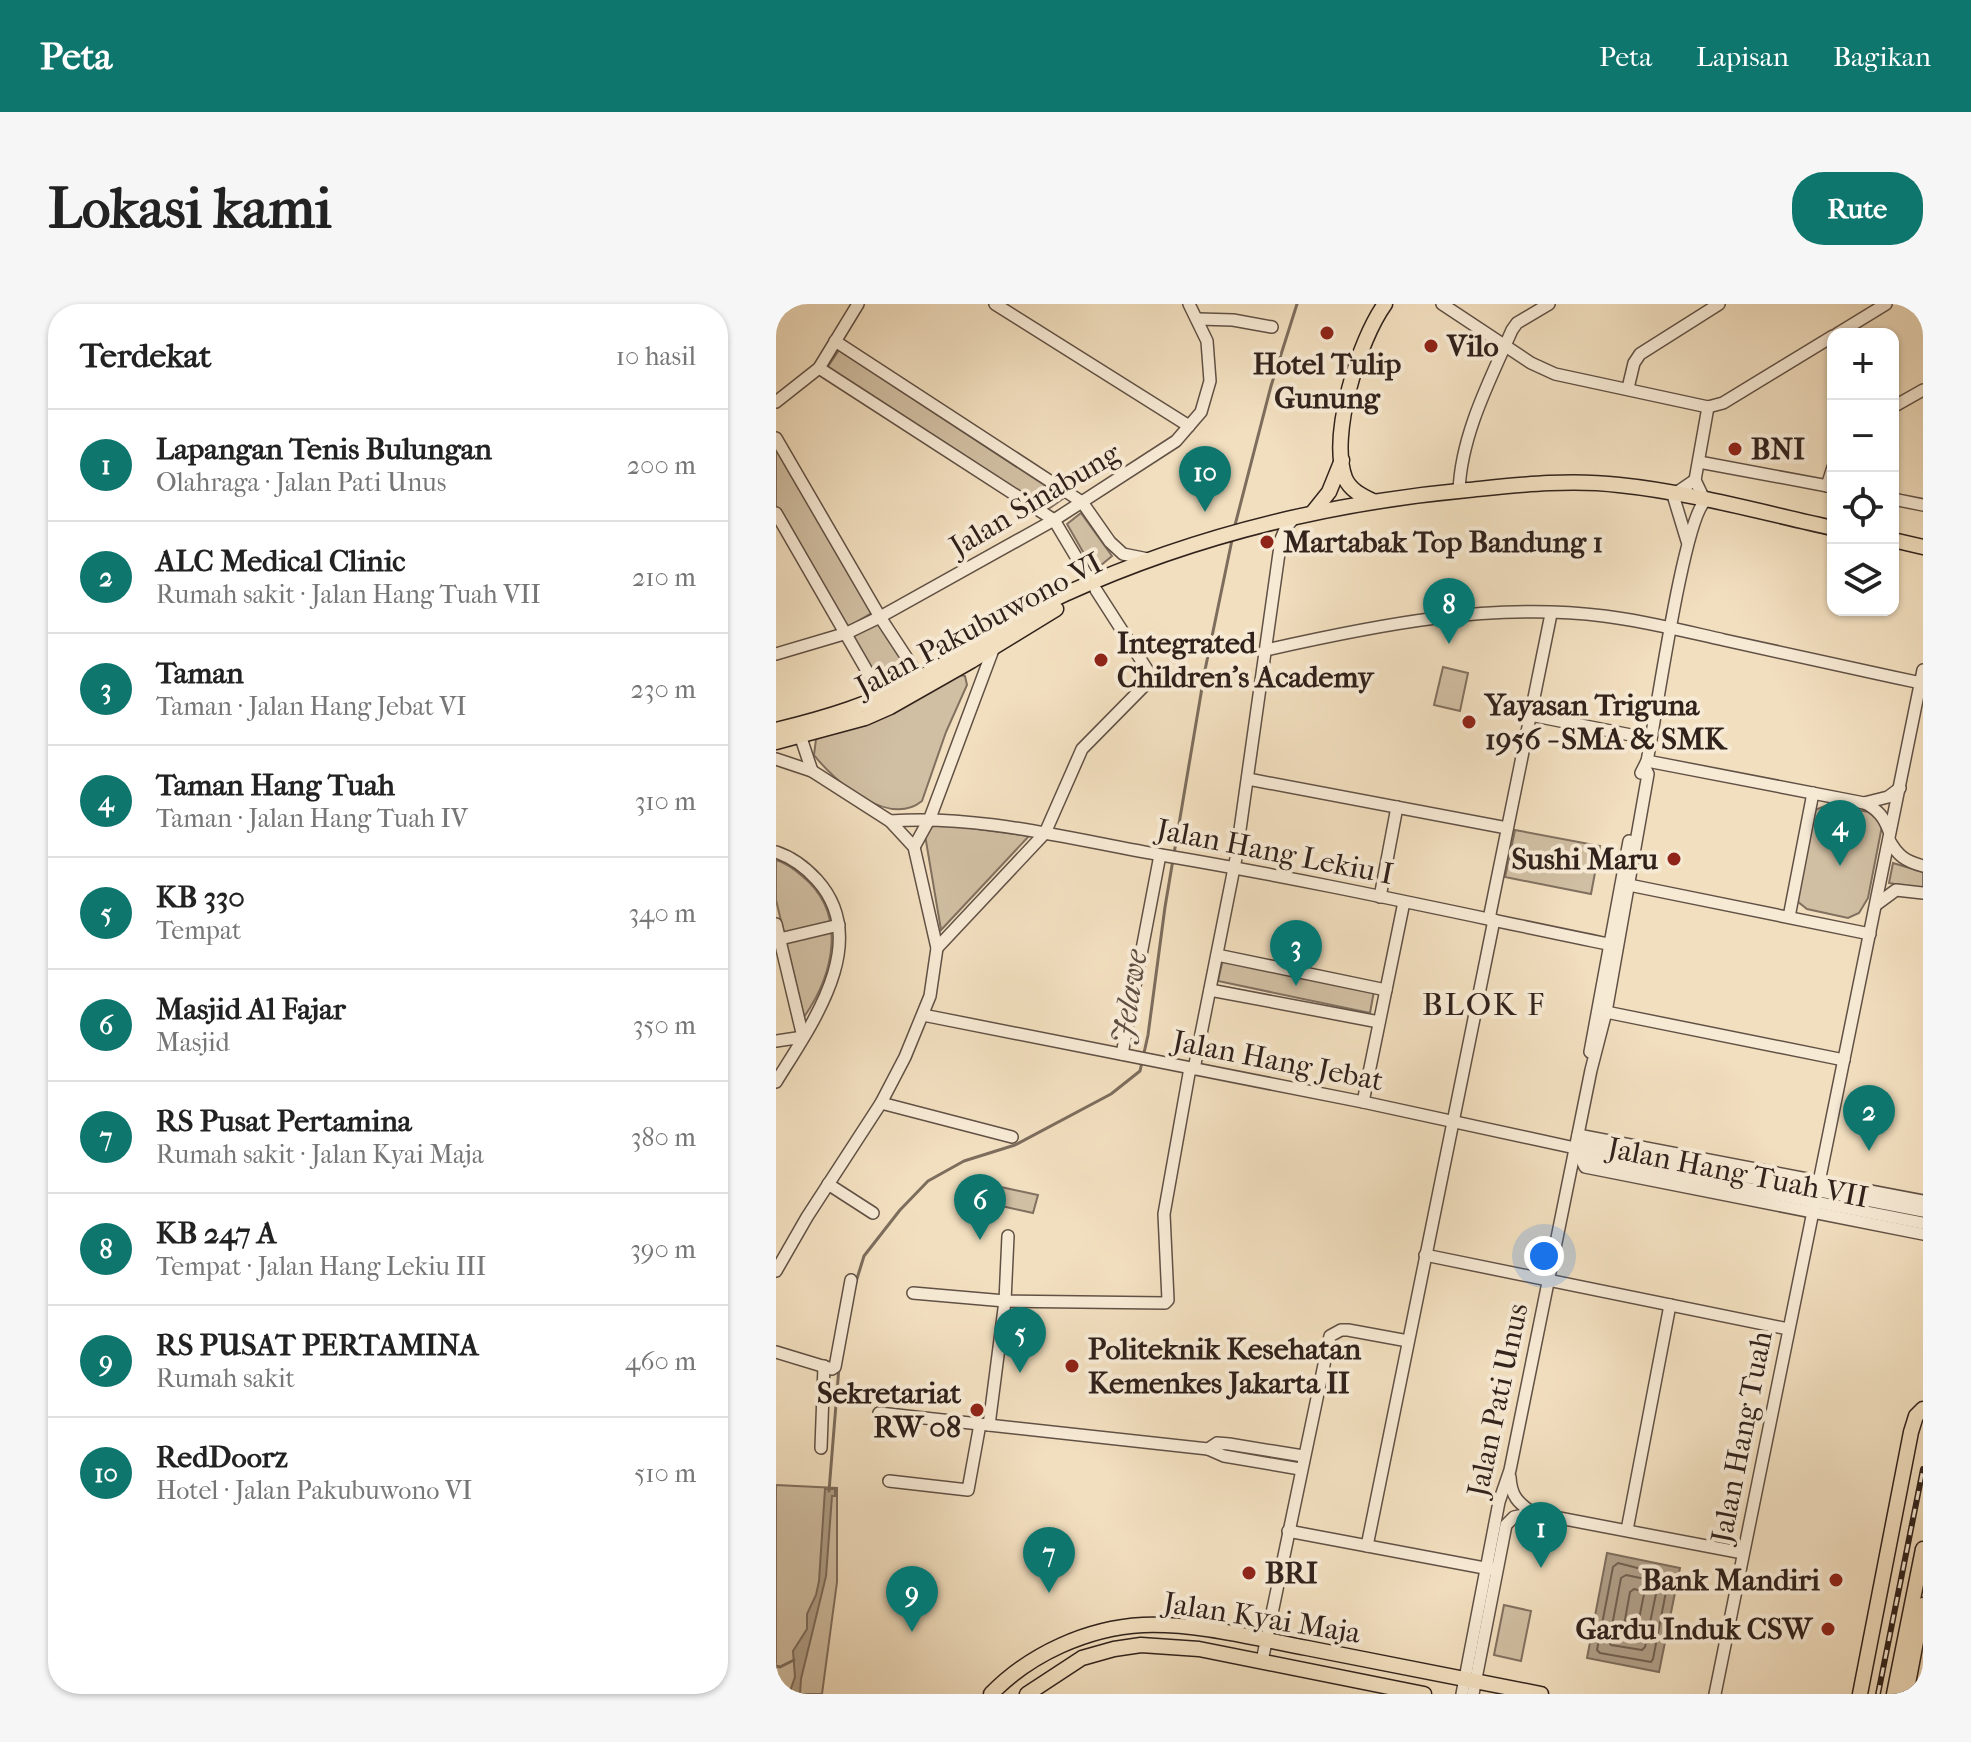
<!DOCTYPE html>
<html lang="id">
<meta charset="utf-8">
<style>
:root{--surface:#fff;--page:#f6f6f6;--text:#222;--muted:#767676;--line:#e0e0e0;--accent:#0f766e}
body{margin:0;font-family:"IM FELL French Canon",serif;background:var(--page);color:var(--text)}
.controls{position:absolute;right:24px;top:24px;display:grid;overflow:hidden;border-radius:16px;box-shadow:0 2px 6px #0004}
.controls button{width:72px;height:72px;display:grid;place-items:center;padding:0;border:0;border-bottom:2px solid var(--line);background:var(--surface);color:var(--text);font:40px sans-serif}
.you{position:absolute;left:768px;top:952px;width:28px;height:28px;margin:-20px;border:6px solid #fff;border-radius:50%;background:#1a73e8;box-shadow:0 0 0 12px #1a73e833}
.badge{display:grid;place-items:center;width:52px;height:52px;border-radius:50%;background:var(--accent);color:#fff;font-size:26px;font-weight:700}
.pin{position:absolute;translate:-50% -66px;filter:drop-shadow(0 2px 4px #0008)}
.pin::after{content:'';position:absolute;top:42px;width:28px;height:24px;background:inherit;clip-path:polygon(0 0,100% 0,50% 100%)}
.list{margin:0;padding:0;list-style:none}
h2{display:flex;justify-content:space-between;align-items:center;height:104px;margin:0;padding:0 32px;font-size:34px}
h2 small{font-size:26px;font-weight:400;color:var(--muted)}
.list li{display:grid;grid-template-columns:52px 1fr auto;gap:24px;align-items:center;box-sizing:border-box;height:112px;padding:0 32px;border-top:2px solid var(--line)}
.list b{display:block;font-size:30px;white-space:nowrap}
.list p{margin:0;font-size:26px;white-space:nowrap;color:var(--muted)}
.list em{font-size:26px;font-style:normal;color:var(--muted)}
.icon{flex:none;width:44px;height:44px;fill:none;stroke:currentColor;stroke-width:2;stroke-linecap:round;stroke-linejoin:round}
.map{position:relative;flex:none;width:1147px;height:1390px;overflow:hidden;border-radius:32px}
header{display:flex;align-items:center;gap:48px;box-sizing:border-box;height:112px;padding:0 40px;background:var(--accent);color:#fff}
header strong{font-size:38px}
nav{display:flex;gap:44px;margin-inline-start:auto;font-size:28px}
.intro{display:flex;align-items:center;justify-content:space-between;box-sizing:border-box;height:192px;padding:0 48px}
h1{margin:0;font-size:56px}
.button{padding:20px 36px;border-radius:32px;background:var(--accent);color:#fff;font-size:28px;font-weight:700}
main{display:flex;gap:48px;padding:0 48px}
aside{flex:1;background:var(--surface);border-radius:32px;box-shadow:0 2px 6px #0004}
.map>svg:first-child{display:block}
.green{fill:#d1bfa3;stroke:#817060;stroke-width:2}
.water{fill:#b09f88;stroke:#7d6d5d;stroke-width:2}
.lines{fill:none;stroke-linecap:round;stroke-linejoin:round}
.shore{stroke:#706052;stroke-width:2}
.stream{stroke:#7d6d5d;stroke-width:3}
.minor-casing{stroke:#615145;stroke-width:14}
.major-casing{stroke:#31221c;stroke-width:17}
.minor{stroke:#f7ead5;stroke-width:11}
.major{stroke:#f2dfbf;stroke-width:14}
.rail-casing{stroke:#31221c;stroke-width:6}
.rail{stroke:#f7ead5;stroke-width:3;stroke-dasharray:9;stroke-linecap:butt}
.poi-dot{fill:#8f2418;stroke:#f7ead5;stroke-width:3}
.labels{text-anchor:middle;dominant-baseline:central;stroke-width:8;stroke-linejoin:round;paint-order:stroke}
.poi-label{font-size:30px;font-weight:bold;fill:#31221c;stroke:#f7ead5;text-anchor:start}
.street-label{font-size:30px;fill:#31221c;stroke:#f7ead5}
.water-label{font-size:32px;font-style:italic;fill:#5d4e42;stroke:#f7ead5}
.neighbourhood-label{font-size:32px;letter-spacing:2px;fill:#31221c;stroke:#f7ead5}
</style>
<header>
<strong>Peta</strong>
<nav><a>Peta</a><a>Lapisan</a><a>Bagikan</a></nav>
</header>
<div class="intro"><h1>Lokasi kami</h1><a class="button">Rute</a></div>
<main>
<aside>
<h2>Terdekat<small>10 hasil</small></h2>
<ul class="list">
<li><span class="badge">1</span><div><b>Lapangan Tenis Bulungan</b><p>Olahraga · Jalan Pati Unus</p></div><em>200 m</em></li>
<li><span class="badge">2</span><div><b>ALC Medical Clinic</b><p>Rumah sakit · Jalan Hang Tuah VII</p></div><em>210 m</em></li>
<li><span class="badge">3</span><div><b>Taman</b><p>Taman · Jalan Hang Jebat VI</p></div><em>230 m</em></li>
<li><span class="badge">4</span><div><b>Taman Hang Tuah</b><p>Taman · Jalan Hang Tuah IV</p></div><em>310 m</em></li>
<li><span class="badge">5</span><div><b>KB 330</b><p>Tempat</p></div><em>340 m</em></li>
<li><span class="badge">6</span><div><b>Masjid Al Fajar</b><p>Masjid</p></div><em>350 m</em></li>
<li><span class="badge">7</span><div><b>RS Pusat Pertamina</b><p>Rumah sakit · Jalan Kyai Maja</p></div><em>380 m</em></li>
<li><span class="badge">8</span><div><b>KB 247 A</b><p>Tempat · Jalan Hang Lekiu III</p></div><em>390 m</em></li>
<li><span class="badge">9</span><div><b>RS PUSAT PERTAMINA</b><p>Rumah sakit</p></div><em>460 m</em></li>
<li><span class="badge">10</span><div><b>RedDoorz</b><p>Hotel · Jalan Pakubuwono VI</p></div><em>510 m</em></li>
</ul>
</aside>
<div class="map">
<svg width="1147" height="1390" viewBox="0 0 1147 1390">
<rect width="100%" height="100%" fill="#f2dfbf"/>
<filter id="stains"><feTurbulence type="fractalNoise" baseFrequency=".0025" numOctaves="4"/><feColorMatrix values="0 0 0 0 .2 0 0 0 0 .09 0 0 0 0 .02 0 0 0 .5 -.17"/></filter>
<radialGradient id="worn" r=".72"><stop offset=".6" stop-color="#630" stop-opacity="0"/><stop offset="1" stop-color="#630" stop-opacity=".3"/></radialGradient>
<g class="green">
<polygon points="63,46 288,194 271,206 51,64"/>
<polygon points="0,138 99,307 70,324 0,205"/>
<polygon points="305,209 336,252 318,267 291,220"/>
<polygon points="105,315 140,369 106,389 73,333"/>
<polygon points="667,363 692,369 684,407 658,401"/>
<path d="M184 371 189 372 191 381 170 428 146 497C113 524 59 478 38 451L40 435 97 415Z"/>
<polygon points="1054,500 1097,509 1106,522 1092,594 1083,609 1072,614 1031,605 1021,597 1039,506"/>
<polygon points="158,519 253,532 165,626 149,531"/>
<polygon points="739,526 824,542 815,590 729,573"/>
<path d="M0 556C10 559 18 565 26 572 72 609 58 670 28 713L0 596Z"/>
<polygon points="1117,559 1147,568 1147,585 1113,579"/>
<polygon points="447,655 598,687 594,709 442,677"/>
<polygon points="225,883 262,891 257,909 221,901"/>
<polygon points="0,1181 61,1184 61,1278 46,1390 0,1390"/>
<polygon points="728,1301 755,1307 745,1357 718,1351"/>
</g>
<g class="water">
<polygon points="49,1185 59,1185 59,1192 56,1192 50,1272 25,1375 24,1390 13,1390 19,1373 17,1347 31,1325 31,1310 40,1291 43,1277"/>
<polygon points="831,1249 904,1264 883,1368 811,1354"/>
</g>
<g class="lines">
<g class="shore">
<polygon points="842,1259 893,1272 877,1355 875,1358 824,1349 821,1346 837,1263"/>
<polygon points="850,1271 879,1277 882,1280 869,1343 866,1346 835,1341 833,1338 845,1274"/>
<polygon points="858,1285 866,1287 868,1290 860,1330 856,1332 849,1331 847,1327 854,1288"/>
</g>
<g class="stream">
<polyline points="458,225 495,82 521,0"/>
<polyline points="79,981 88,952 124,906 152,877 188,857 239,841 335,790 364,767 372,731 389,603 429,366 456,236"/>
<polyline points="53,1187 63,1063"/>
<polyline points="0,1362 4,1363 18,1356"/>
</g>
<g class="minor-casing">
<g id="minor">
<polyline points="219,0 413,122"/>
<polyline points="666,0 755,59 779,70 932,103 947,99 1057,32"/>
<polyline points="423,15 457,16 496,23"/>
<polyline points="1061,30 1110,0"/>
<polyline points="59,37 306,198 334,238 347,250 372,255"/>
<polyline points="43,64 278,216 315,278"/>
<polyline points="852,84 858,59 864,50 943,0"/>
<polyline points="0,98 43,64 82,0"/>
<polyline points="1117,103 1147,86"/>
<polyline points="0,134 104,313 144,374"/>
<polyline points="923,158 1057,183"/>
<polyline points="1051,182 1057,163"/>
<path d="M683 187C685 131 714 76 736 26L741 19 773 0"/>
<polyline points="1117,195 1147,201"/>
<polyline points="0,209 106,393"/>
<polyline points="911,237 897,191 919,176"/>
<path d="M490 346C601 321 714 298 828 312 869 317 908 327 948 336 1013 350 1079 365 1145 379"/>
<polyline points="0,350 71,329 104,313 278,216 400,137 425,108 434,77 431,37 413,0"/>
<polyline points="754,411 875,435"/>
<polyline points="22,425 36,467"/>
<polyline points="0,455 36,467 114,517 138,543 161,644 154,692 129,753 105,799 31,913 0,967"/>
<polyline points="871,457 1088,499 1112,493 1124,484"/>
<path d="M865 469 871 457C880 414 907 218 929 197L919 176 932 103"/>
<polyline points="472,475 731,524"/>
<path d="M1089 499C1102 506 1108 513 1113 527"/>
<path d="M114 517C207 510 300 537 391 552 539 577 686 610 832 640"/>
<path d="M1113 536C1122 552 1129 557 1147 562"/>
<polyline points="138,543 154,514 218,343"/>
<path d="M0 548C15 553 30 564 41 576 97 638 35 721 0 778"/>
<polyline points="853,581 1094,630"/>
<polyline points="604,593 621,503"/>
<polyline points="1101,600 1120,586 1147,589"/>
<polyline points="1013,613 1037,489"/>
<polyline points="713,615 775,310"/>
<polyline points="0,620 27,733 0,737"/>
<polyline points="0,636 63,621"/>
<polyline points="161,644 269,529 306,445 369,381 372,367 320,286"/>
<polyline points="441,651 610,686"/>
<polyline points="434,686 603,718"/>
<polyline points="830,708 1068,756"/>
<polyline points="147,711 587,798 799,844 816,854 1147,919"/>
<polyline points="814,748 853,537"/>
<polyline points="346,750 384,551"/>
<polyline points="418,765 460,554 505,235 510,223 519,213"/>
<polyline points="587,798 628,598"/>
<polyline points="105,799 236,833"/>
<polyline points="802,831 1147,897"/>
<polyline points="800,840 1147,907"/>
<polyline points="800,844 809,863 1147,930"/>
<polyline points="52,880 97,909"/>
<polyline points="649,951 1012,1025"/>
<polyline points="137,989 229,997 389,999 392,996 388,910 414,764"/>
<polyline points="0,1048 56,1065 59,1063 75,976"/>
<polyline points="103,1109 432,1145 448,1152 524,1165"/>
<polyline points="213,1121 229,997 232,932"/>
<polyline points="45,1144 48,1062"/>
<polyline points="432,1145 441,1139 453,1140 527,1152"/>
<path d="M734 1173C735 1192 742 1199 757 1209L967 1249"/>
<polyline points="113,1177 192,1186 204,1120"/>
<polyline points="851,1226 894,1001"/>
<polyline points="512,1227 719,1266"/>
<polyline points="591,1242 718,616"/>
<polyline points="486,1357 554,1032 565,1026 572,1026 632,1037"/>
<polyline points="686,1390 723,1198 734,1166 815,766 830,708 872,470 869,464"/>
<polyline points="697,1390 730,1221 738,1213 757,1209"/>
<polyline points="939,1390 1147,366"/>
</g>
</g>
<g class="major-casing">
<g id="major">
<path d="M597 197C586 192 574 186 569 174 553 131 583 36 609 0"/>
<polyline points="537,208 553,188 566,156"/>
<polyline points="1117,236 1147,243"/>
<path d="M0 426C50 414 96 400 142 375 192 348 237 314 289 290 417 232 552 199 692 186 742 181 792 175 843 181 913 188 988 209 1057 224"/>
<polyline points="0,438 89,414 114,403 195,357 280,305"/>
<path d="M215 1390C254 1350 311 1324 367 1321 422 1319 478 1334 531 1344 609 1360 687 1375 765 1390"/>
<polyline points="251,1390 306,1354 338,1345 365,1341 423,1345 648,1390"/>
<polyline points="1084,1390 1135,1128 1140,1112 1147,1105"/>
<polyline points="1118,1390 1147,1245"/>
<polyline points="1130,1390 1147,1301"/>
</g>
</g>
<use href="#minor" class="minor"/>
<use href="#major" class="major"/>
<g class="rail-casing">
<polyline id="rail" points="1102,1390 1147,1165"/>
</g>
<use href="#rail" class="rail"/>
</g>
<g class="poi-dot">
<circle cx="551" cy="29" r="8"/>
<circle cx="655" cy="42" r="8"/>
<circle cx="959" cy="145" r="8"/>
<circle cx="491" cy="238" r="8"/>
<circle cx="325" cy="356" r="8"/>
<circle cx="693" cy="418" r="8"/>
<circle cx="898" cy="555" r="8"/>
<circle cx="296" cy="1062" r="8"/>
<circle cx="201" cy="1106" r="8"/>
<circle cx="473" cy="1269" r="8"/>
<circle cx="1060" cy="1276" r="8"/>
<circle cx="1052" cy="1325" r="8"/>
</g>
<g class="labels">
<g class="poi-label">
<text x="671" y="42">Vilo</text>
<text x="551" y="60" text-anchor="middle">Hotel Tulip<tspan x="551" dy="34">Gunung</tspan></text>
<text x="975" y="145">BNI</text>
<text x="507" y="238">Martabak Top Bandung 1</text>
<text x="341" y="339">Integrated<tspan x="341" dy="34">Children's Academy</tspan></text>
<text x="709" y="401">Yayasan Triguna<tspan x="709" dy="34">1956 - SMA &amp; SMK</tspan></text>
<text x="882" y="555" text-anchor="end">Sushi Maru</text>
<text x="312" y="1045">Politeknik Kesehatan<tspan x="312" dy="34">Kemenkes Jakarta II</tspan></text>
<text x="185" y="1089" text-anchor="end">Sekretariat<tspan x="185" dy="34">RW 08</tspan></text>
<text x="489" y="1269">BRI</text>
<text x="1044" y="1276" text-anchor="end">Bank Mandiri</text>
<text x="1036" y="1325" text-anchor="end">Gardu Induk CSW</text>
</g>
<g class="street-label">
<text transform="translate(259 196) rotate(-31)">Jalan Sinabung</text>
<text transform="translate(203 321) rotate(-28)">Jalan Pakubuwono VI</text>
<text transform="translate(499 548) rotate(11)">Jalan Hang Lekiu I</text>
<text transform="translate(502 757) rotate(11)">Jalan Hang Jebat</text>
<text transform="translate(962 869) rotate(11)">Jalan Hang Tuah VII</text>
<text transform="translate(722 1096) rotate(-78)">Jalan Pati Unus</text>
<text transform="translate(966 1133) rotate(-79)">Jalan Hang Tuah</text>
<text transform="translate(486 1314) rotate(9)">Jalan Kyai Maja</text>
</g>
<g class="water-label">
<text transform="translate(353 693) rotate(-81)">Jelawe</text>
</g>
<g class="neighbourhood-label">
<text x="708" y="700">BLOK F</text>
</g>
</g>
<rect width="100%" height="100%" filter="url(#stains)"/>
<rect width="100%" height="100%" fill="url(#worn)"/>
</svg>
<div class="controls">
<button>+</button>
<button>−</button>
<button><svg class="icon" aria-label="locate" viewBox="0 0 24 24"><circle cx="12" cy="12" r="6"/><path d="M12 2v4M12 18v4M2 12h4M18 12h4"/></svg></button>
<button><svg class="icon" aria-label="layers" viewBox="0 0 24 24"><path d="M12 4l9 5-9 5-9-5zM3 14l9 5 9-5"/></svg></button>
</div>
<div class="you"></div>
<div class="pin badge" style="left:765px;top:1264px">1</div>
<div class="pin badge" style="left:1093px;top:847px">2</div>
<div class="pin badge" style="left:520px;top:682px">3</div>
<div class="pin badge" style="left:1064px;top:562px">4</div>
<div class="pin badge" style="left:244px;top:1069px">5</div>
<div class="pin badge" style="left:204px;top:936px">6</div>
<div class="pin badge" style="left:273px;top:1289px">7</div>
<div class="pin badge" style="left:673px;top:340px">8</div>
<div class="pin badge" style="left:136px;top:1328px">9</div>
<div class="pin badge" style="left:429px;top:208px">10</div>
</div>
</main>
